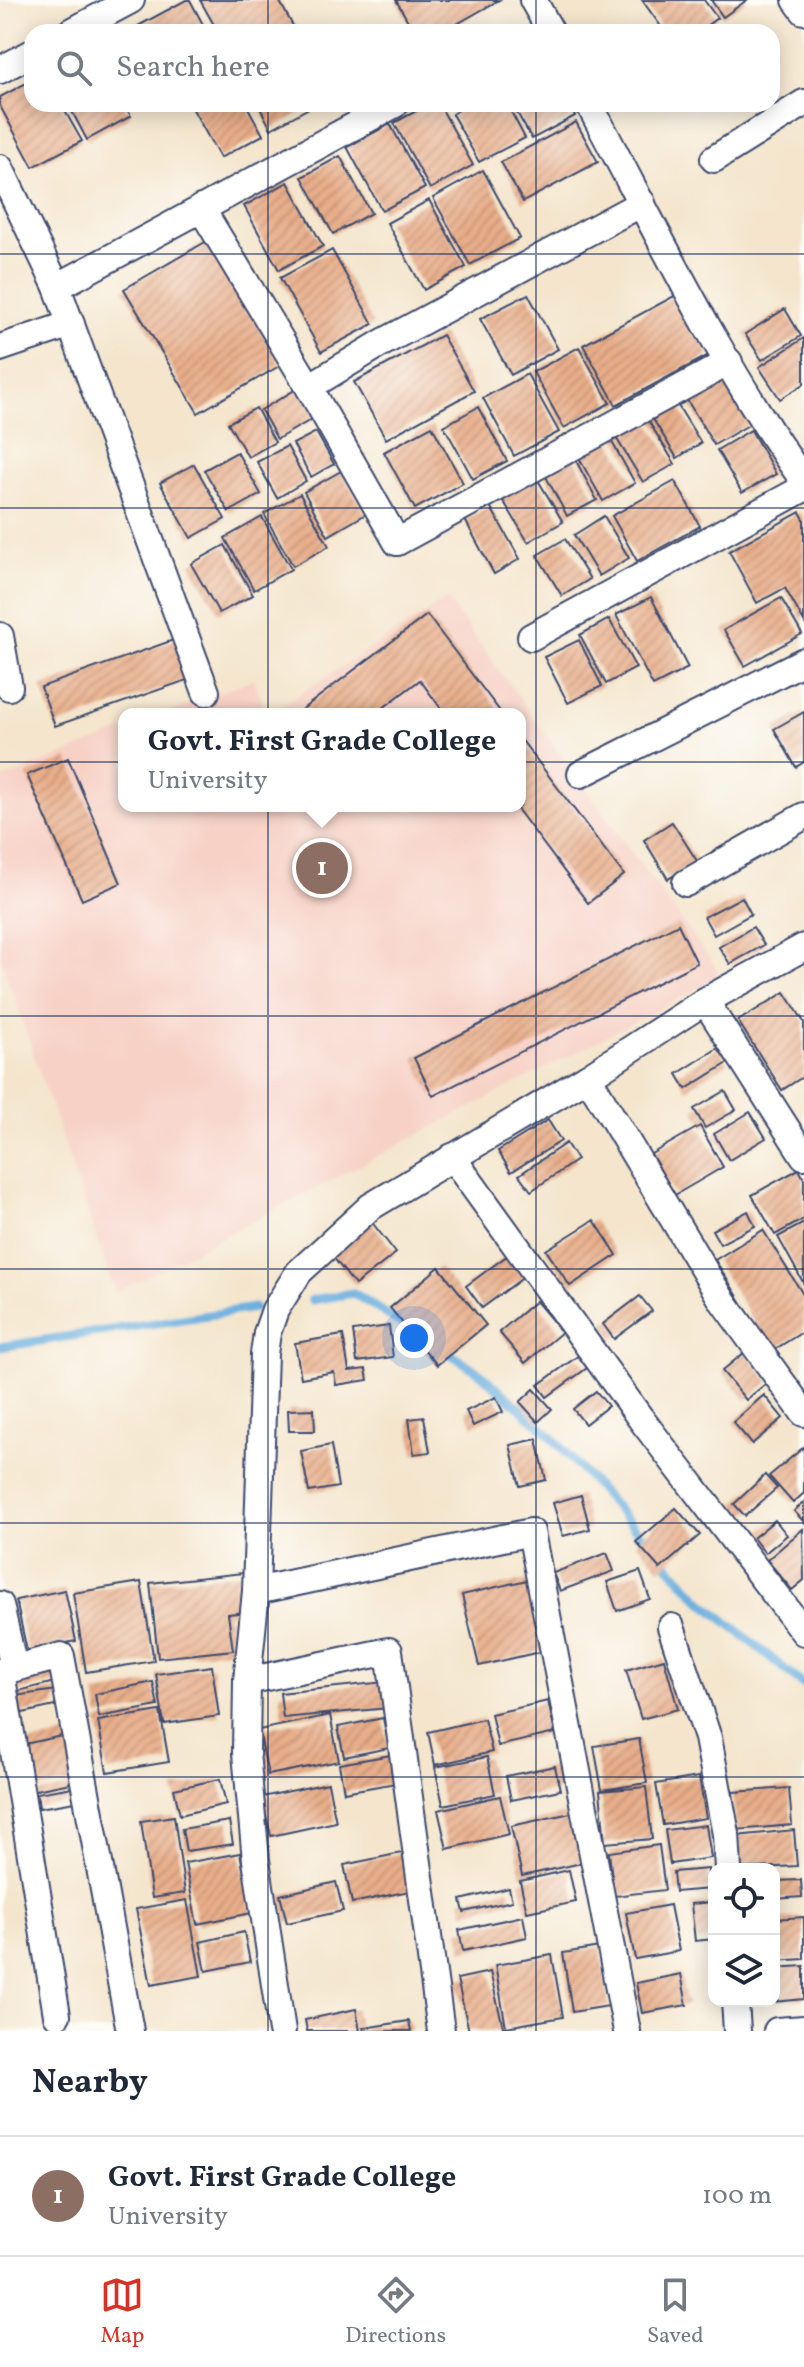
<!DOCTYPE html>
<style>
:root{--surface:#fff;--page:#f6f6f7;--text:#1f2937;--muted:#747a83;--line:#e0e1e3;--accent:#d93025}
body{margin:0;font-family:Vollkorn,serif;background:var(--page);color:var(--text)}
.controls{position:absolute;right:24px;bottom:24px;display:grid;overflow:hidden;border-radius:16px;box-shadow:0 4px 20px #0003}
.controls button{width:72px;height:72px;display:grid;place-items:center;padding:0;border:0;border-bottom:2px solid var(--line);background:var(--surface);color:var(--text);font:40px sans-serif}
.you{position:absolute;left:414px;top:1338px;width:28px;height:28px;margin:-20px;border:6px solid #fff;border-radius:50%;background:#1a73e8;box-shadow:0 0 0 12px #1a73e833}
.badge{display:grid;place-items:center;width:52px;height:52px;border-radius:50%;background:var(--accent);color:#fff;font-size:26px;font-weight:700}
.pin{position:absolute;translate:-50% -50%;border:4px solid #fff;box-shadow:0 2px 8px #0006}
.popup{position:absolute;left:118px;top:708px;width:408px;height:104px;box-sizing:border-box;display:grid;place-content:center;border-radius:16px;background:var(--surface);filter:drop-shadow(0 2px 6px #0005);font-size:26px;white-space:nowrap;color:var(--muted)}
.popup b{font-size:30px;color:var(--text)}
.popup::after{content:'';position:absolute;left:50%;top:100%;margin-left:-16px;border:16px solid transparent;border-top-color:var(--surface)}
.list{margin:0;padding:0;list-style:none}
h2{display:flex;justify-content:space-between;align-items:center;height:104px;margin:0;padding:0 32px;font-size:34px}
h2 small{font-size:26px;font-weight:400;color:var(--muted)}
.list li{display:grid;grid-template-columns:52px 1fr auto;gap:24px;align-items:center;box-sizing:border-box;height:120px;padding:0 32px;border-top:2px solid var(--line)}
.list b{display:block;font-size:30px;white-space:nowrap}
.list p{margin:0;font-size:26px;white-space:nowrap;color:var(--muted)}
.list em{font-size:26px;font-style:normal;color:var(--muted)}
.icon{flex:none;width:44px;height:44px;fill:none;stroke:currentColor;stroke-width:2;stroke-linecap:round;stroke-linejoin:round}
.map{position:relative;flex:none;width:804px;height:2031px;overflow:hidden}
.search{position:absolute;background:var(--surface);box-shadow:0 4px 20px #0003;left:24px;right:24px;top:24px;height:88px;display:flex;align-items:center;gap:20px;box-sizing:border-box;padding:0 28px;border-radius:24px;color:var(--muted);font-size:30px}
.sheet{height:224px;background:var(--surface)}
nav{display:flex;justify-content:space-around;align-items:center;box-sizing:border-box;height:112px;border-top:2px solid var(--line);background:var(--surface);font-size:22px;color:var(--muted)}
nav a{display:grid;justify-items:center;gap:4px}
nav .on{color:var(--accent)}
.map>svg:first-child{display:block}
.built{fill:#f7d1c6}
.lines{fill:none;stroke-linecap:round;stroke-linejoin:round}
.stream{stroke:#68adde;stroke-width:9}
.building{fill:url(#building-hatch)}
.minor-casing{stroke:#3c4a6e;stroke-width:30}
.minor{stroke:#fff;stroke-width:26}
.grid{fill:none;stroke:#1b2f5e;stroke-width:2;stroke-opacity:0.55}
</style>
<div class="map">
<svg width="804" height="2031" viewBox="0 0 804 2031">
<defs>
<pattern id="building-hatch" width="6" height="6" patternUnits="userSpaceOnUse" patternTransform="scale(2)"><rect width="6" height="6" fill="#e8ad89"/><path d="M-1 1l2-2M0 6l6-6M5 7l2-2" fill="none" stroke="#c69579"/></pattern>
</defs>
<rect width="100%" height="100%" fill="#fdfcf7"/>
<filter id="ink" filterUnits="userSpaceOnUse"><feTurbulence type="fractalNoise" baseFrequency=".0125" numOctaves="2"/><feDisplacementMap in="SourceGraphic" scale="16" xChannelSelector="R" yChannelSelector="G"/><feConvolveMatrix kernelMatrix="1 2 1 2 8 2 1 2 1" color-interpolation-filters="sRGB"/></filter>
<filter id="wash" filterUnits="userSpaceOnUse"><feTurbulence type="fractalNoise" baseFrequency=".006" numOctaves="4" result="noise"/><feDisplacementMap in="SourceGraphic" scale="32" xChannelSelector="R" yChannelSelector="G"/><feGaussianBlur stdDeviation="1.8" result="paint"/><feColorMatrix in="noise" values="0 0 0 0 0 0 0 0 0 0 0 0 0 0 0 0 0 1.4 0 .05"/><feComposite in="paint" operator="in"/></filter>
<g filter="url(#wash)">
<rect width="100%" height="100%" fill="#f4e5cc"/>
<g class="built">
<polygon points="447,599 722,976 115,1293 0,956 0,780 124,730 124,806 520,806 520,714 269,714"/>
<polygon points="253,679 268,714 166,714"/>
</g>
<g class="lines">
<g class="stream">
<polyline points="312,1300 353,1293 413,1331"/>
<polyline points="0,1347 254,1308"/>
<polyline points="443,1349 480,1373 549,1434 649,1544"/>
<polyline points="659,1555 700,1600 804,1685"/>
</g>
</g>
<g id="blocks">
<g class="building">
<polygon points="186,0 190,0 207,32 127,32"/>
<polygon points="200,0 279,0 294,28 286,32 218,32"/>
<polygon points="396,0 499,0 443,32 414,32"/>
<polygon points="642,0 704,0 717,18 698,32 665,32"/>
<polygon points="711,0 747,0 723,17"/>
<polygon points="32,80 32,104 61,104 82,141 33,167 0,106 0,97"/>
<polygon points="68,104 124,104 131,116 87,140"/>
<polygon points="190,104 246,104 263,135 220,158"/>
<polygon points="258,104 316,104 271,129"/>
<polygon points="429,104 439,104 473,165 430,189 394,123"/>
<polygon points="469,104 507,104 525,138 479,162 452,114"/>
<polygon points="512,104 569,104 575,116 532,139"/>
<polygon points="576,122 598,162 523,202 501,162"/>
<polygon points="390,124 425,188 382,211 347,147"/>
<polygon points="340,156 371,213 333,234 302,177"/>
<polygon points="483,170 520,238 470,265 433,198"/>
<polygon points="288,182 323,246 279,270 244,206"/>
<polygon points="429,200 466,267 424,290 387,223"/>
<polygon points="207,241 281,365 198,413 124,289"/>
<polygon points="332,250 373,324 321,352 280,278"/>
<polygon points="528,294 558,349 511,375 480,319"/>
<polygon points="676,295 709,355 616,405 583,345"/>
<polygon points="785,309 801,336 762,360 745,334"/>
<polygon points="442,335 474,391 386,439 354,382"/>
<polygon points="804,338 804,384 780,399 759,367"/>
<polygon points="579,347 610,403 564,428 533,372"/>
<polygon points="527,374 559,432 514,456 483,398"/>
<polygon points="724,378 752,423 714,445 687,400"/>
<polygon points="300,387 316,417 277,439 261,410"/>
<polygon points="672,396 701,443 677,458 648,411"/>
<polygon points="478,407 507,461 473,479 444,426"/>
<polygon points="256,408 275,442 248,457 228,423"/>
<polygon points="646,417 675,464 643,482 615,436"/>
<polygon points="432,426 463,483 415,509 384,452"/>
<polygon points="751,430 776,474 742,493 717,450"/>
<polygon points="316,432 334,464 311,477 293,444"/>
<polygon points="608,435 635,483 603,501 576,453"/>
<polygon points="287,446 306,481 277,498 257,462"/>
<polygon points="237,452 261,494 229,512 204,470"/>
<polygon points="574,457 597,500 567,516 544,473"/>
<polygon points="194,464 225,519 191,538 160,483"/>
<polygon points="341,471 366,514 328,536 304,492"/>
<polygon points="535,475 563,522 528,542 500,495"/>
<polygon points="675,481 700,526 637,561 612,516"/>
<polygon points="300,494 329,546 293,566 264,514"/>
<polygon points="490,506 520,559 494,574 465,520"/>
<polygon points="800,512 804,519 804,622 785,588 757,603 729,551"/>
<polygon points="604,516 629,558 599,576 574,535"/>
<polygon points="262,517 291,569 254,590 225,538"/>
<polygon points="565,539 590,579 562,596 537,555"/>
<polygon points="225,545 253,595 219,613 191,564"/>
<polygon points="651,597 688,668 653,686 616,615"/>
<polygon points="781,598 802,634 745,666 724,630"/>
<polygon points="427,615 502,714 445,714 420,680 375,714 296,714"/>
<polygon points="609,619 636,668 606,684 580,635"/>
<polygon points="179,638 193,678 55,726 41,687"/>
<polygon points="579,640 602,686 568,703 544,657"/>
<polygon points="804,712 804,762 796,767 774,729"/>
<polygon points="520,738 624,875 588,903 515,806 520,806"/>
<polygon points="68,758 121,883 82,900 27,775"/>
<polygon points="672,822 697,861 668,879 644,840"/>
<polygon points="742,897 751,914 714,935 704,917"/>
<polygon points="678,924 697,963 433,1096 414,1058"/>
<polygon points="753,927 764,945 730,964 719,947"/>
<polygon points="785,992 804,1022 804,1076 782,1090 738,1021"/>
<polygon points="718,1048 728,1063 686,1089 677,1074"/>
<polygon points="725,1091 736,1110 705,1128 694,1109"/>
<polygon points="750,1112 766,1138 729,1160 714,1134"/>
<polygon points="548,1120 561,1141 511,1172 498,1151"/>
<polygon points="700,1126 723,1167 675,1195 651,1154"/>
<polygon points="566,1143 577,1160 531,1191 519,1175"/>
<polygon points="799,1169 804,1179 804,1219 775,1235 752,1195"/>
<polygon points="748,1211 755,1226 720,1244 712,1230"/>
<polygon points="370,1220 396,1253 355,1285 329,1252"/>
<polygon points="594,1220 617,1255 570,1286 546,1250"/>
<polygon points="804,1223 804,1284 778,1237"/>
<polygon points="763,1230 804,1296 804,1331 772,1351 715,1260"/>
<polygon points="512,1252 528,1274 482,1308 466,1286"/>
<polygon points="439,1267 486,1325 437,1365 390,1308"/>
<polygon points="640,1296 652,1311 614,1339 603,1324"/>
<polygon points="536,1301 562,1332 525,1363 499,1332"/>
<polygon points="389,1326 393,1357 357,1362 353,1331"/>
<polygon points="343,1335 349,1371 366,1369 368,1380 336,1385 334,1372 301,1378 295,1343"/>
<polygon points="745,1352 769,1381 746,1400 722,1371"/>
<polygon points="578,1356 587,1368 547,1397 538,1385"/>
<polygon points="534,1389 552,1409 538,1422 520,1402"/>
<polygon points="596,1391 608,1406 585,1424 573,1409"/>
<polygon points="764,1395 783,1418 752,1444 733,1422"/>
<polygon points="496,1397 503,1412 473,1426 466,1411"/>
<polygon points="314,1409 315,1431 289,1431 288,1410"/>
<polygon points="424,1417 430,1452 414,1454 409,1419"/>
<polygon points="537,1439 546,1480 520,1486 510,1445"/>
<polygon points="331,1445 338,1487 309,1492 301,1451"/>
<polygon points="804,1447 804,1493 793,1503 769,1476"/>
<polygon points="765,1475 777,1488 745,1516 734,1504"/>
<polygon points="581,1495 590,1529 563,1536 553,1503"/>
<polygon points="804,1502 804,1522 794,1511"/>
<polygon points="676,1508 700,1535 660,1569 636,1542"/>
<polygon points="775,1520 787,1535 765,1553 753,1538"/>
<polygon points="803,1529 804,1580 792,1590 767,1560"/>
<polygon points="607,1553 614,1571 560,1591 553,1573"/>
<polygon points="640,1571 650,1599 617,1611 607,1582"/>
<polygon points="243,1573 247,1612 228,1614 233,1650 158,1658 150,1583"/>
<polygon points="527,1580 544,1651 479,1666 462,1595"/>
<polygon points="141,1582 154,1661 86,1672 73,1593"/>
<polygon points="65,1590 76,1641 27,1651 16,1600"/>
<polygon points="664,1659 678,1709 641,1719 626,1670"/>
<polygon points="212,1666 219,1716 164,1724 156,1674"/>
<polygon points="58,1667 55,1682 10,1693 5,1674"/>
<polygon points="153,1682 158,1706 99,1717 95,1694"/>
<polygon points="385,1682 388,1708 283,1718 280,1693"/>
<polygon points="57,1690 55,1706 18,1714 14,1696"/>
<polygon points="548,1701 555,1733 498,1746 491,1714"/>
<polygon points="160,1711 169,1762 107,1772 98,1721"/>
<polygon points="330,1715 339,1761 268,1775 259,1730"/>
<polygon points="383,1718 389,1748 344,1757 338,1727"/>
<polygon points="484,1719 492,1752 435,1765 428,1732"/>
<polygon points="71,1734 81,1781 30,1791 20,1745"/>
<polygon points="639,1739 647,1783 602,1790 594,1746"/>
<polygon points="397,1754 402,1782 344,1792 339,1764"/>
<polygon points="487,1757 495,1794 443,1805 435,1767"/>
<polygon points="555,1766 560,1790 511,1800 506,1776"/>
<polygon points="699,1777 706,1818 663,1825 656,1784"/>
<polygon points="220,1779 226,1804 180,1815 174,1789"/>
<polygon points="328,1783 336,1822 271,1836 262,1797"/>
<polygon points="80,1786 82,1801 39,1808 37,1793"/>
<polygon points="646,1787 652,1839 605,1843 600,1791"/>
<polygon points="789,1788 792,1825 736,1830 733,1792"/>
<polygon points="500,1796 509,1834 447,1849 438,1810"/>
<polygon points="571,1813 582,1863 522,1876 511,1826"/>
<polygon points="174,1816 185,1893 152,1898 141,1821"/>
<polygon points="229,1821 233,1844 186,1851 182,1829"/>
<polygon points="706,1825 711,1858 670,1864 665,1830"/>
<polygon points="794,1830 797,1866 739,1869 736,1836"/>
<polygon points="659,1845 665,1890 614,1896 609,1852"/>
<polygon points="411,1851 419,1889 352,1903 344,1865"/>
<polygon points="240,1853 252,1913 197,1924 185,1863"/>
<polygon points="708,1869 710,1889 675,1892 673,1872"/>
<polygon points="569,1870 576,1902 527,1912 520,1881"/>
<polygon points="801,1880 802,1897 774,1899 774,1881"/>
<polygon points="336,1882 343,1911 287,1923 280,1895"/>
<polygon points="509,1888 512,1901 464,1912 461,1900"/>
<polygon points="187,1900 201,1976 151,1985 136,1909"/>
<polygon points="714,1902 714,1939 695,1941 691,1904"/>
<polygon points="670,1905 679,1951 635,1959 626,1913"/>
<polygon points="523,1916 527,1937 463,1951 459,1930"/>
<polygon points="804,1917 804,1959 774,1961 774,1919"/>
<polygon points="244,1932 250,1962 206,1971 200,1942"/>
<polygon points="600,1947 609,2006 572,2012 563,1953"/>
<polygon points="552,1955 563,2017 506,2027 495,1965"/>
<polygon points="804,1966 804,1999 774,2002 774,1968"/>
<polygon points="490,1972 504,2031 469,2031 457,1979"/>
<polygon points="681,1974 687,2005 642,2013 636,1983"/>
<polygon points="356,2009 360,2031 307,2031 305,2020"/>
<polygon points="409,2021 411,2031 364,2031 363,2028"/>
</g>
</g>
</g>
<g filter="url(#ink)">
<use href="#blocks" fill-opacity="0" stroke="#3c4a6e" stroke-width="2"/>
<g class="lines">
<g class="minor-casing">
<g id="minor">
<polyline points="533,0 551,32"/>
<polyline points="796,0 804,11"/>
<polyline points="71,32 131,0"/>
<polyline points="0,70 32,53"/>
<path d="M589 104C657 231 720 364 804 481"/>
<polyline points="714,159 804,103"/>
<polyline points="0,168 57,287 206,692"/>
<polyline points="201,208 309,387 397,542 729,362"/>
<polyline points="57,287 395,104"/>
<polyline points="0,348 71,324"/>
<polyline points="309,387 380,344 642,203"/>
<polyline points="0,636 9,687"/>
<polyline points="531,637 804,488"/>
<polyline points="581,774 804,661"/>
<polyline points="686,883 804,816"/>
<polyline points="705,1001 804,1156"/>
<polyline points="588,1077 722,1300 804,1413"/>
<polyline points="452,1157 641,1419 804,1632"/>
<polyline points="256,1591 531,1532 627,2031"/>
<polyline points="0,1605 14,1668"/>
<polyline points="671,1627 708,1738 726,1834 728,1869"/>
<polyline points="0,1672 61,1656 130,2031"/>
<polyline points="1,1672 57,2015"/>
<polyline points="247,1681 389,1651 441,2031"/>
<polyline points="735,2001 737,2031"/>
<polyline points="282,2031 256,1860 246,1753 247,1681 256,1591 264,1354 267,1333 275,1310 299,1272 370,1207 588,1077 705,1001 804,947"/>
<polyline points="777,2031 804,2029"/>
</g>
</g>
<use href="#minor" class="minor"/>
</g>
</g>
<path class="grid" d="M268 0V32M536 0V32M268 104V2031M536 104V2031M0 254H804M0 508H804M0 762H804M0 1016H804M0 1269H804M0 1523H804M0 1777H804"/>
</svg>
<div class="controls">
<button><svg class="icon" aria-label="locate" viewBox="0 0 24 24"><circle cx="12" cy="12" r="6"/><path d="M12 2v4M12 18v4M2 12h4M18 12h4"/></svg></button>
<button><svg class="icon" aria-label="layers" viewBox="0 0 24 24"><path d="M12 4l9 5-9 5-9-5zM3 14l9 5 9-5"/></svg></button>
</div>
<div class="you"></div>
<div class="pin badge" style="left:322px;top:868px;background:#8d6e63">1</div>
<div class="popup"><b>Govt. First Grade College</b>University</div>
<div class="search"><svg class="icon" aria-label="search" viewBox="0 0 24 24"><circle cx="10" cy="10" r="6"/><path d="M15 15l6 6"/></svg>Search here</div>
</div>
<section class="sheet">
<h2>Nearby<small></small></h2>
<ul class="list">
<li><span class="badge" style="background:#8d6e63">1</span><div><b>Govt. First Grade College</b><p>University</p></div><em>100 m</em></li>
</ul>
</section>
<nav>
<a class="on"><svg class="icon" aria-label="map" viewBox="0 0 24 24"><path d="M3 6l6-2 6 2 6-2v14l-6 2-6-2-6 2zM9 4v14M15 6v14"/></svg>Map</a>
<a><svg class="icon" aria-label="directions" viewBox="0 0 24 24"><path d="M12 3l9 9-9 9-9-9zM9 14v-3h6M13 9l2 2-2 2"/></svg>Directions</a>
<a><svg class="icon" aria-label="saved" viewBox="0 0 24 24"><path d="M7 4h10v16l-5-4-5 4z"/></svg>Saved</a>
</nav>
